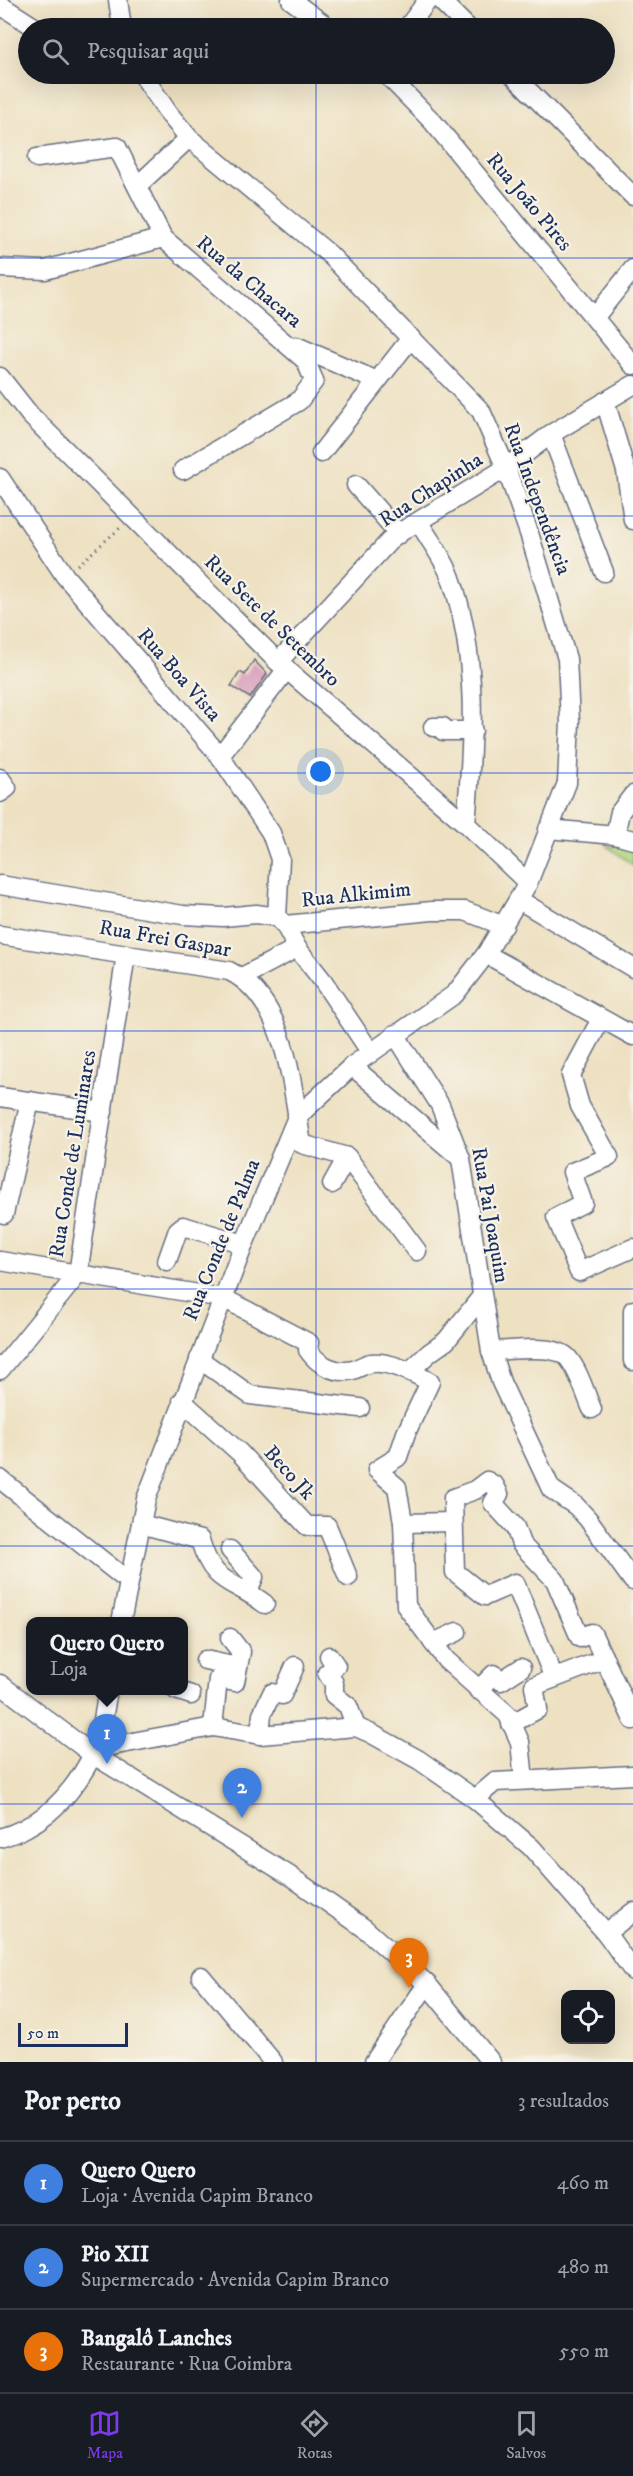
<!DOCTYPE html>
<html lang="pt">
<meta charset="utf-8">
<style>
:root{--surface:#171b24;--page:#242831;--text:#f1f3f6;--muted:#9ea1a6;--line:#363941;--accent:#7c3aed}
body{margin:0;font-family:"IM FELL DW Pica",serif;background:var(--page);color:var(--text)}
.controls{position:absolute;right:18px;bottom:18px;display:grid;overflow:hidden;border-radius:12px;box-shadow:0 6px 24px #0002}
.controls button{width:54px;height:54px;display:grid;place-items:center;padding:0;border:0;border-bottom:2px solid var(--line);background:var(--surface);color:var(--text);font:30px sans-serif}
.scale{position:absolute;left:18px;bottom:15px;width:110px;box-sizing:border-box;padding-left:6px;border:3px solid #1b2f5e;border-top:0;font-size:16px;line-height:21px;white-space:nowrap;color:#1b2f5e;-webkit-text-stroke:4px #f7f3e8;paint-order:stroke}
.you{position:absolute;left:321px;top:772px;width:21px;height:21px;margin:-15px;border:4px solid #fff;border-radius:50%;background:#1a73e8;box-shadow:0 0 0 9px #1a73e833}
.badge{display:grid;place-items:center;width:39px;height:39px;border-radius:50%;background:var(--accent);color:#fff;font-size:20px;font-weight:700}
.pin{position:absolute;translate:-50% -50px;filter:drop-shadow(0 2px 3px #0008)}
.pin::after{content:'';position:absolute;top:32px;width:21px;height:18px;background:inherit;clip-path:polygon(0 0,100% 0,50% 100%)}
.popup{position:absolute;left:26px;top:1617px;width:162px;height:78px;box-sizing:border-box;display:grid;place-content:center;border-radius:12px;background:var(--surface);filter:drop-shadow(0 2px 4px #0005);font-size:20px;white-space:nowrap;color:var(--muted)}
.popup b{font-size:22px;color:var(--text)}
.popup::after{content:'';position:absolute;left:50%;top:100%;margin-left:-12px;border:12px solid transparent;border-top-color:var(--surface)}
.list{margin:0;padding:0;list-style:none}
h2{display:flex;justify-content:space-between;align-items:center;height:78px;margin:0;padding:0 24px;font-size:26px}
h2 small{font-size:20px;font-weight:400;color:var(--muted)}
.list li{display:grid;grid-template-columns:39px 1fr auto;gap:18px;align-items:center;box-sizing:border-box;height:84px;padding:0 24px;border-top:2px solid var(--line)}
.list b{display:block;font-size:22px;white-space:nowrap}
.list p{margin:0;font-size:20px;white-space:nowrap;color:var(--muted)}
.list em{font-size:20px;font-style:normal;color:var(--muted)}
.icon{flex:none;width:33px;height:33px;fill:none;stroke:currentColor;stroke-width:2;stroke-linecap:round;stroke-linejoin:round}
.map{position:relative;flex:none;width:633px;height:2062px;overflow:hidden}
.search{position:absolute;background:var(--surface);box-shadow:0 6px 24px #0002;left:18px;right:18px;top:18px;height:66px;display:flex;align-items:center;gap:15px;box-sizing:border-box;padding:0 21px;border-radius:33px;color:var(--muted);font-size:22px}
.sheet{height:330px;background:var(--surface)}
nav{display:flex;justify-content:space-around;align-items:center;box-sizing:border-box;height:84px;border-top:2px solid var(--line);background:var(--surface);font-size:16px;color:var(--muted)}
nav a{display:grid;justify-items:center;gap:3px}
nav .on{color:var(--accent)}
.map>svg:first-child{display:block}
.green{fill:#b5d780;stroke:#68836f;stroke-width:1.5}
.building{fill:#d9a0bd}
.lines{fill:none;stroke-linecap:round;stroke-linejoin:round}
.minor-casing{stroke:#656d81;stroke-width:21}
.path{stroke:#656d81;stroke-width:3;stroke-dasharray:1.5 4.5;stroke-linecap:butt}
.minor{stroke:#fff;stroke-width:18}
.grid{fill:none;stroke:#1d4ed8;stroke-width:1.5;stroke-opacity:0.55}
.labels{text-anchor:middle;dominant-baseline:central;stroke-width:4.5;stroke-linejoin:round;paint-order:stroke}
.street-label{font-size:21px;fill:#1b2f5e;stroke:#f7f3e8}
</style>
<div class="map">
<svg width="633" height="2062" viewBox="0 0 633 2062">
<rect width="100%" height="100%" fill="#f7f3e8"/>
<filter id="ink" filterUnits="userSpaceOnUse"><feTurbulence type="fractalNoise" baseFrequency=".0167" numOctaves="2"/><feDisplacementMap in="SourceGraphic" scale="12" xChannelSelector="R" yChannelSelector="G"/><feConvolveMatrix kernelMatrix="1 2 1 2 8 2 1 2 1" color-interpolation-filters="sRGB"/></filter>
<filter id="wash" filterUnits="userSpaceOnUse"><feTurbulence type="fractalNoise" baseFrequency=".008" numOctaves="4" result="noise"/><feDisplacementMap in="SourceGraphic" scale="24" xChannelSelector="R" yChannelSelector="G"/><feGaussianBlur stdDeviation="1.35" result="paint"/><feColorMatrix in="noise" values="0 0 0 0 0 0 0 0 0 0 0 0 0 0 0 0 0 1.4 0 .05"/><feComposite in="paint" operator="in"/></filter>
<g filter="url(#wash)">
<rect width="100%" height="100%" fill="#eee1c2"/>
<polygon class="green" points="626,845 633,848 633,865 607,846"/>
<g id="blocks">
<polygon class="building" points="254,660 267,674 250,698 231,686 240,672 245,675"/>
</g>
</g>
<g filter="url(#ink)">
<use href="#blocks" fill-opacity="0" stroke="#656d81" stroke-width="1.5"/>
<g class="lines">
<g class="minor-casing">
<g id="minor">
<polyline points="118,0 122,28"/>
<polyline points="291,0 329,28"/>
<polyline points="440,0 468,28"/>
<polyline points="0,5 36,28"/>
<polyline points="407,28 428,0"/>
<polyline points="386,74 433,122 633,365"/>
<polyline points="512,74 633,196"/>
<polyline points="37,158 117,147 163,238 306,361 314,381 299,401 183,470"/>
<polyline points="138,185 189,138"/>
<polyline points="0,268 45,270 163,238"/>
<polyline points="595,317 633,269"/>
<polyline points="296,346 377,381"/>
<polyline points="0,377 30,415 278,662 466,824 528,883"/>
<polyline points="605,401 626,471 633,520"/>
<polyline points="551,434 604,572"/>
<polyline points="321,453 411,338"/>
<polyline points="0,478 65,576 220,756 271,833 280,859 277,917"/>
<polyline points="356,485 399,534"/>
<path d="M419 522C429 540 444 558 451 578 479 657 473 742 466 824"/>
<polyline points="278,662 394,536 506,468 551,434 633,385"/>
<polyline points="433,727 443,727 443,731 473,731"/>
<polyline points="220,756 287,669"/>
<polyline points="0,778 7,788 0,793"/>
<polyline points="548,829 615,835 633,840"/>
<polyline points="615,835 620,812 633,795"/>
<polyline points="0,885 183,915 223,917 256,914 277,917 285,925 297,948 242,977"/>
<polyline points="519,900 633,968"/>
<polyline points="285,925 432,911 465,911 504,926"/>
<path d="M0 935 229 971C287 999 292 1088 302 1144L347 1157 417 1251"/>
<polyline points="297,948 323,981 371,1053"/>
<polyline points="486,954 633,1036"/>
<polyline points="601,1019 571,1075 580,1106 609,1157 572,1172 583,1203 556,1217 579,1272 633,1248"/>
<polyline points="395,1034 440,1105 461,1159 491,1351 501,1382 551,1489 576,1506 588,1519 633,1581"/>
<polyline points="352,1066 458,1156"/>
<polyline points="0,1097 103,1112"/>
<polyline points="332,1184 347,1157"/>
<polyline points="4,1214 30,1101"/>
<path d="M0 1261 223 1298 309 1343 308 1350C318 1365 335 1374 353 1370 359 1368 365 1364 371 1363 390 1361 414 1373 430 1382L406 1433 398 1457 377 1470 397 1487 403 1522 406 1606 446 1660 508 1715 520 1742 524 1780"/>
<polyline points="167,1261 178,1230 183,1226 244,1244"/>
<polyline points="633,1310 633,1361"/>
<path d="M491 1351C509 1351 556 1343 568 1358 579 1371 585 1393 592 1409"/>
<polyline points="199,1359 250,1395 360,1408"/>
<polyline points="0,1370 78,1274 126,954"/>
<polyline points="410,1371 429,1353 446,1341 482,1296"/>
<polyline points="182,1401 240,1453 307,1526 327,1526 348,1577"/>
<polyline points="0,1479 128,1581"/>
<polyline points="403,1523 453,1522"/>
<path d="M141 1524 200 1540C213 1586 232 1579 265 1604"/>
<polyline points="230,1550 254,1577 248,1592"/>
<polyline points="121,1622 146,1499 244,1244 297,1117 352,1066 455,994 486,954 528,883 567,783 570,722 567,659 529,533 506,468 481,411 329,254 189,138 169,114 142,74"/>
<polyline points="433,1643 457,1632"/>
<polyline points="329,1656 336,1666 327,1673 334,1683 334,1695 348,1706 356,1727"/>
<polyline points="205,1660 238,1667"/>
<polyline points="554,1678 515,1583 485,1596 455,1572 453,1498 475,1490 487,1481 495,1486 499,1494 493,1503 515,1527 521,1544 555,1580 580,1638 592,1633 633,1720"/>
<polyline points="0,1684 92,1754 290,1876 364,1928 427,1984 491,2062"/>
<polyline points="176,1690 191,1695"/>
<polyline points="478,1690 494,1674 501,1681 521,1668"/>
<polyline points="511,1724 538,1709 534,1686 605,1659"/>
<polyline points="213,1727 218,1679 235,1682 241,1652 230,1638"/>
<polyline points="260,1735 262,1714 272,1693 282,1695 295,1666"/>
<polyline points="95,1749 213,1727 260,1735 356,1727 372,1734 419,1760 475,1799 531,1847 606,1933 633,1971"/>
<polyline points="475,1799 495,1782 633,1775"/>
<path d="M0 1838C46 1825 75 1792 95 1750 103 1732 104 1709 108 1690"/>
<polyline points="606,1933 633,1912"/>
<polyline points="201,1976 273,2062"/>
<polyline points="374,2062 427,1984"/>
</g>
</g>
<polyline class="path" points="78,565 120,528"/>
<use href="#minor" class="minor"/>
</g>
</g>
<path class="grid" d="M316 0V28M316 74V2062M0 258H633M0 516H633M0 773H633M0 1031H633M0 1289H633M0 1546H633M0 1804H633"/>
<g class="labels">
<g class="street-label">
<text transform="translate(529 202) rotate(50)">Rua João Pires</text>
<text transform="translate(249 282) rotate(40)">Rua da Chacara</text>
<text transform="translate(431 490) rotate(-33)">Rua Chapinha</text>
<text transform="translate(537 499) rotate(70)">Rua Independência</text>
<text transform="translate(272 621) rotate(44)">Rua Sete de Setembro</text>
<text transform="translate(179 675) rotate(49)">Rua Boa Vista</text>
<text transform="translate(356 895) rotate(-6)">Rua Alkimim</text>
<text transform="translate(165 939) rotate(10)">Rua Frei Gaspar</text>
<text transform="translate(73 1154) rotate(-81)">Rua Conde de Luminares</text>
<text transform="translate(490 1215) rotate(80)">Rua Pai Joaquim</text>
<text transform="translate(222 1240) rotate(-68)">Rua Conde de Palma</text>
<text transform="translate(289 1473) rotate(48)">Beco Jk</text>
</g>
</g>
</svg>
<div class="controls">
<button><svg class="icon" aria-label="locate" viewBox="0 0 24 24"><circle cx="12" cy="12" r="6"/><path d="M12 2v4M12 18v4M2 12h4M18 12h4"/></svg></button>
</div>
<div class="scale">50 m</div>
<div class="you"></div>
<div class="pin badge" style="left:107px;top:1764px;background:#3f7fe0">1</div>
<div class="popup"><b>Quero Quero</b>Loja</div>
<div class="pin badge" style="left:242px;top:1818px;background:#3f7fe0">2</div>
<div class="pin badge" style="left:409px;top:1988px;background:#e8710a">3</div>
<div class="search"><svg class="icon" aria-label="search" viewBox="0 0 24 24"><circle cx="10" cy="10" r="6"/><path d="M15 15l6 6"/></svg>Pesquisar aqui</div>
</div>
<section class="sheet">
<h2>Por perto<small>3 resultados</small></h2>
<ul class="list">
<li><span class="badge" style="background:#3f7fe0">1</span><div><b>Quero Quero</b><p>Loja · Avenida Capim Branco</p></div><em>460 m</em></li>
<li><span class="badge" style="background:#3f7fe0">2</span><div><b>Pio XII</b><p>Supermercado · Avenida Capim Branco</p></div><em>480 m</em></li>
<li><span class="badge" style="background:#e8710a">3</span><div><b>Bangalô Lanches</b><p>Restaurante · Rua Coimbra</p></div><em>550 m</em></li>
</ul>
</section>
<nav>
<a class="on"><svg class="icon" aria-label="map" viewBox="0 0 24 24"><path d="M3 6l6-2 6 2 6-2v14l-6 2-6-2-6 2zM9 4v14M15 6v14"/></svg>Mapa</a>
<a><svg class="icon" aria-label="directions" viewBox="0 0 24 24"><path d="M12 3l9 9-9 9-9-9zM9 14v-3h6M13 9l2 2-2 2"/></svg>Rotas</a>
<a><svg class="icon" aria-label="saved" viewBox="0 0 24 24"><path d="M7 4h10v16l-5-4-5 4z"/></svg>Salvos</a>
</nav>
